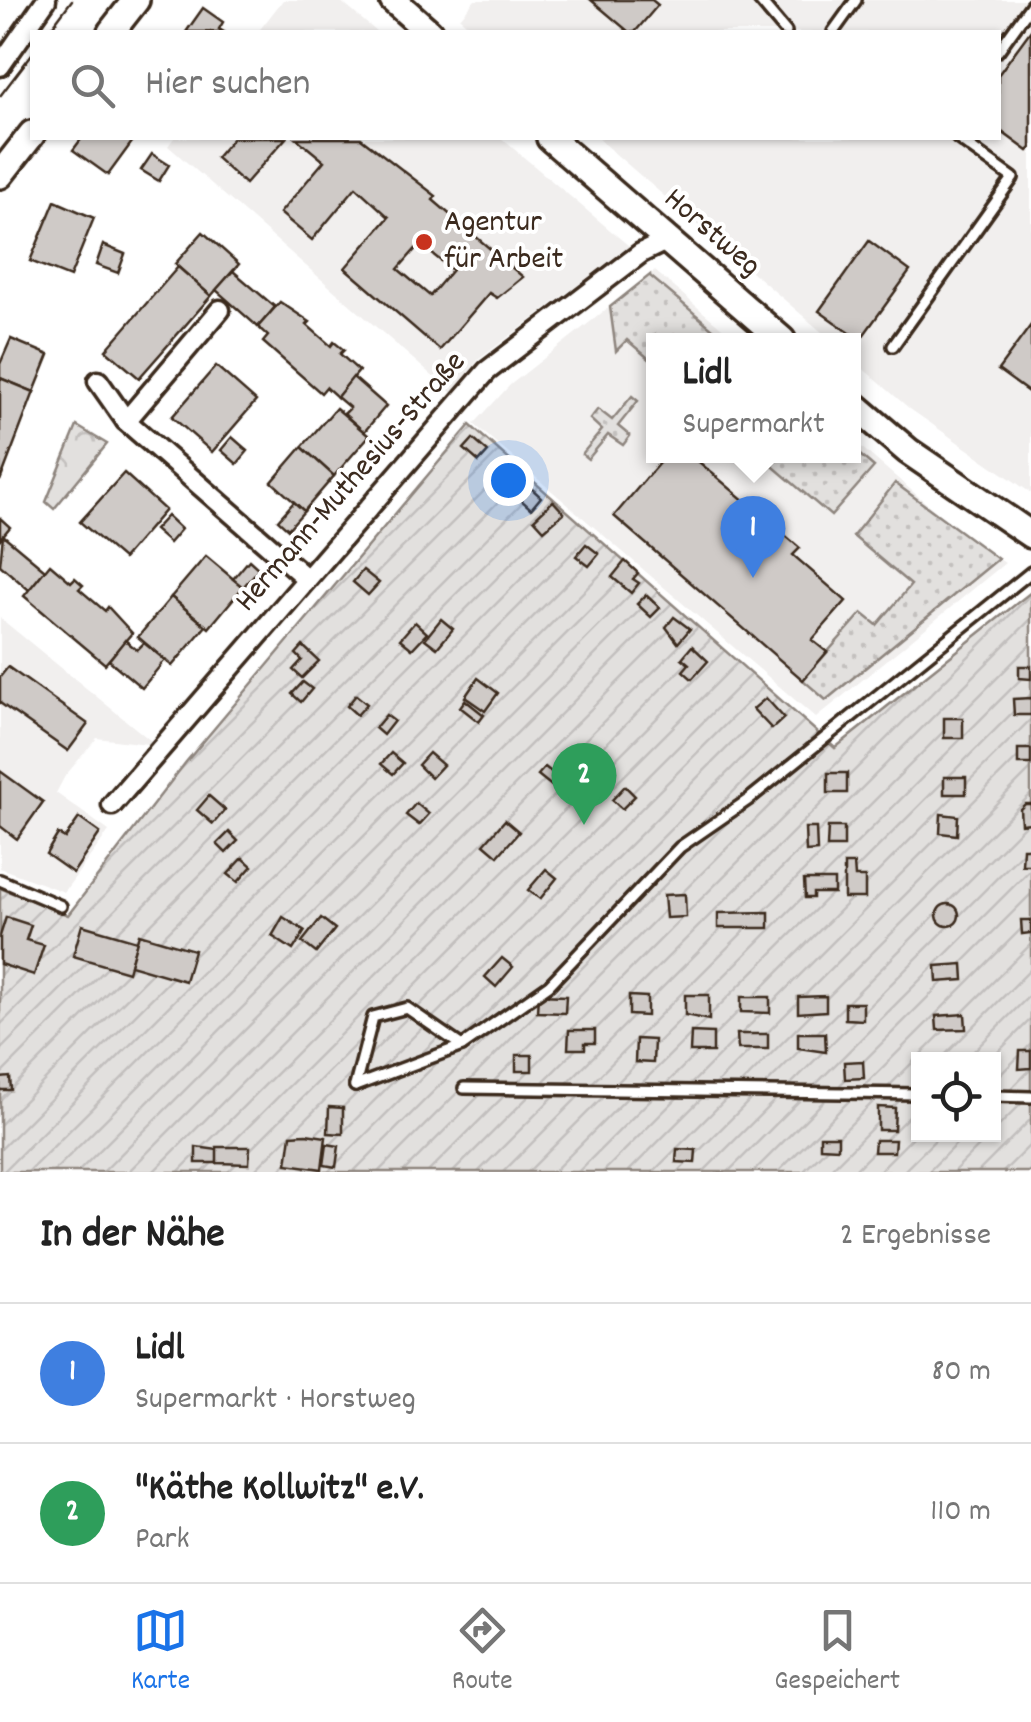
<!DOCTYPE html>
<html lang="de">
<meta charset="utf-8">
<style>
:root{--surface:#fff;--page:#f2f2f2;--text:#222;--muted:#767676;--line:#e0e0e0;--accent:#1a73e8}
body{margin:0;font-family:Dekko,sans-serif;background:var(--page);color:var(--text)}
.controls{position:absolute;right:30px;bottom:30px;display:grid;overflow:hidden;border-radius:0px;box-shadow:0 2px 8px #0004}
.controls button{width:90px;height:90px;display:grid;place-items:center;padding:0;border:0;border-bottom:2px solid var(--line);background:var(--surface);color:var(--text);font:50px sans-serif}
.you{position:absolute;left:508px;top:480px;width:35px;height:35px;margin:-25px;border:8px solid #fff;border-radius:50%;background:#1a73e8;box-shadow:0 0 0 15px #1a73e833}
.badge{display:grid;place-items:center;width:65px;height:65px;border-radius:50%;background:var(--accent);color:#fff;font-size:32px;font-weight:700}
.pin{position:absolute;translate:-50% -82px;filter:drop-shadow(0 2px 5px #0008)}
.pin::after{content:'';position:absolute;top:52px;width:35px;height:30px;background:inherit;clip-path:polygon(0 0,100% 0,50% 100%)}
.popup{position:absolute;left:646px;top:333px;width:215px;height:130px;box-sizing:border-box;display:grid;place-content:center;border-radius:0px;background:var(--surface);filter:drop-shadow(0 2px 8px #0005);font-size:32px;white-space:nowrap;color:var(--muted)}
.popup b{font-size:38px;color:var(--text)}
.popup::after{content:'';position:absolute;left:50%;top:100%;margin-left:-20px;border:20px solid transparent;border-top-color:var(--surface)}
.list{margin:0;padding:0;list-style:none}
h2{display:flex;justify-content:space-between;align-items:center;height:130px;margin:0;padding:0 40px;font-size:42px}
h2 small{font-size:32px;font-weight:400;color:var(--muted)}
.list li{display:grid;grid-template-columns:65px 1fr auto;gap:30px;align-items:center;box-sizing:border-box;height:140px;padding:0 40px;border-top:2px solid var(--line)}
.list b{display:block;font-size:38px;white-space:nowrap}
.list p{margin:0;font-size:32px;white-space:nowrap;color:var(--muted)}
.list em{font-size:32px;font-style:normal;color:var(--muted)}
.icon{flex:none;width:55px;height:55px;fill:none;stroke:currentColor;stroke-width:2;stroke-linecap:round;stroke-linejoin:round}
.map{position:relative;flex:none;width:1031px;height:1172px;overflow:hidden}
.search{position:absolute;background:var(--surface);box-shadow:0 2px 8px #0004;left:30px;right:30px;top:30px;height:110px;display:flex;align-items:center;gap:25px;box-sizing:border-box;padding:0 35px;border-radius:0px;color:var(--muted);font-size:38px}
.sheet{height:410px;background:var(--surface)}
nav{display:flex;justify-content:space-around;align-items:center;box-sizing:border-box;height:140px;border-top:2px solid var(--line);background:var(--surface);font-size:28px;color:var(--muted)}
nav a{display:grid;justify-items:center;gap:5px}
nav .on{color:var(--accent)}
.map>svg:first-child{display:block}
.built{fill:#f1efee}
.grass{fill:url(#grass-dots);stroke:#8e857e;stroke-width:2.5}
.forest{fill:url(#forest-crowns);stroke:#8e857e;stroke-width:2.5}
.garden{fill:url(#garden-furrows);stroke:#8e857e;stroke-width:2.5;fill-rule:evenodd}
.building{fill:#cfcac7;stroke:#3b2a1e;stroke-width:2.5;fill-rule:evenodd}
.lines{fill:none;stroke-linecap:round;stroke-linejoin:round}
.lane-casing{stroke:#3b2a1e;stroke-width:16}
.street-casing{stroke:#3b2a1e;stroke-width:25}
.secondary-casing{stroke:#3b2a1e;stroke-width:32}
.lane{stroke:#fff;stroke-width:9}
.street{stroke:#fff;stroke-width:18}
.secondary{stroke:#fff;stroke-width:25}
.tram{stroke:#3b2a1e;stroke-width:2.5}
.poi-dot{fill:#c8321e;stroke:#fff;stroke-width:4}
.labels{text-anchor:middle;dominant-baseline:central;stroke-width:8;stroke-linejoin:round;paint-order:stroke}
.poi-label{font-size:32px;fill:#3b2a1e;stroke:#fff;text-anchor:start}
.street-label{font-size:32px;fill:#3b2a1e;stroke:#fff}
</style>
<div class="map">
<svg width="1031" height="1172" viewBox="0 0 1031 1172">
<defs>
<pattern id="grass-dots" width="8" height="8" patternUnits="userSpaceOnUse" patternTransform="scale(2.5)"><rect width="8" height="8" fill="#e2e0de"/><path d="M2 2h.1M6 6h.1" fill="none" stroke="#c3c0be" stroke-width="1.8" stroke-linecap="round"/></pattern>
<pattern id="forest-crowns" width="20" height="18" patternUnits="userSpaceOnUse" patternTransform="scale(2.5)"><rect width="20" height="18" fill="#e2e0de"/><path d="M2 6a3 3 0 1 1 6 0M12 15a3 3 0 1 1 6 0" fill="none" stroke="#c3c0be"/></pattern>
<pattern id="garden-furrows" width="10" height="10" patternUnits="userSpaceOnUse" patternTransform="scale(2.5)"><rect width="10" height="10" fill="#e2e0de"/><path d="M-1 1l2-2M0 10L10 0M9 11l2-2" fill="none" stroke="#c3c0be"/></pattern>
</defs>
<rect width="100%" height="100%" fill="#fff"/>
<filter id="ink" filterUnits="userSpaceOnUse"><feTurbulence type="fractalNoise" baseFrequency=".01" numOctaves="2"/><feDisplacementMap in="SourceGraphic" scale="20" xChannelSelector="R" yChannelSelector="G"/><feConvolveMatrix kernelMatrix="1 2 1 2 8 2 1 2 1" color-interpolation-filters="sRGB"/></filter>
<g filter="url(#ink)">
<g class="built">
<polygon points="283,0 339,0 377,32 258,32"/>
<polygon points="475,0 1031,0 1031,493 910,409 853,360 853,340 831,340 597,138 998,138 998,32 477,32 460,18"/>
<polygon points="174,138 501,138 629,246 478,360 452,393 168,146"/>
<polygon points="655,271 736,340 653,340 653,456 853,456 853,440 962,534 1005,563 816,718 474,424 510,385"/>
<polygon points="0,618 156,745 97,738 65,776 56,793 109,831 64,892 0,868"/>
</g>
<g class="grass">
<polygon points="650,275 650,276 726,340 653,340 653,362 627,340 616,351 610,307"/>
<polygon points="632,396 638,401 618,426 630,436 623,445 608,435 588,459 582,454 602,430 590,419 598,409 612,420"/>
<polygon points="853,449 874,467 831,516 761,456 853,456"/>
<polygon points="895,483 998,559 826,700 803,680 862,613 877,625 911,585 853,536"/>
</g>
<polygon class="forest" points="77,426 107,444 54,509 46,502"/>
<path class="garden" d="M470 425 835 748 1031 592V1172H0V888L68 915 186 762ZM918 1060H994V1134H918Z"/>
<g class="building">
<polygon points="591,0 652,0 658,5 635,32 629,32"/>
<polygon points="203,8 223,22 219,29 224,32 186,32"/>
<polygon points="1031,30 1031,148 1028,151 998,129 998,75"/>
<polygon points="82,138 135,138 108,175 73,150"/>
<polygon points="233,138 286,138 245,184 216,158"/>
<path d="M296 138H361L436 196 433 200 523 277 497 298 489 293 440 350 345 268 389 217 356 187 312 240 280 213 324 161ZM420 244 452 270 430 296 398 269Z"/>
<polygon points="152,154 169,165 159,181 141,170"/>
<polygon points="55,201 94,218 70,277 30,261"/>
<polygon points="203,232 239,264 211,296 175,264"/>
<polygon points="869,241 910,271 860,340 819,311"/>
<polygon points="103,245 125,254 118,273 96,265"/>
<polygon points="178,267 211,296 139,378 106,350"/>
<polygon points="233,271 275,307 258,327 216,290"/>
<polygon points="280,302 310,322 307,325 331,346 334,342 344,350 340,354 359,371 337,397 326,387 321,393 263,342 268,336 258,327"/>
<polygon points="1031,325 1031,394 998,370"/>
<polygon points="11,339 49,355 34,392 0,378 0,364"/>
<polygon points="216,366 256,401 212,452 172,417"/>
<polygon points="353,377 386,406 364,432 344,414 350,408 337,397"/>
<polygon points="0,378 34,392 0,481"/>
<polygon points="336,408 369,436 334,476 302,447"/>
<polygon points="232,437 248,451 237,464 221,450"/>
<polygon points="473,439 488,452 479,462 464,449"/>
<polygon points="302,447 334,476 304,511 272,482"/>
<polygon points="665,456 692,456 800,548 793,555 846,601 812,640 827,652 803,680 614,516"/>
<polygon points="124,473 165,510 123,559 80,522"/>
<polygon points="530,487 541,497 531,509 520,499"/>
<polygon points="553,501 564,513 544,530 534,519"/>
<polygon points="294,502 304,511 288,529 278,520"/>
<polygon points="167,516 181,529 169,543 154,530"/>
<polygon points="0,518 10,527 0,539"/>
<polygon points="3,535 45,570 29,590 0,565"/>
<polygon points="586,544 599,554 589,566 576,556"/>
<polygon points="206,556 243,587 209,628 171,597"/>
<polygon points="249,560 259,569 243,587 233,579"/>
<polygon points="625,561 638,573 633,579 639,583 631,593 612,577"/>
<polygon points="50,564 71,582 75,578 83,585 79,589 105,611 108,607 132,633 105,664 24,596"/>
<polygon points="363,570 379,583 368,595 353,582"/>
<polygon points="646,595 660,608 651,617 637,604"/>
<polygon points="171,597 206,626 172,666 138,637"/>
<polygon points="674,617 690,629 678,643 666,627"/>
<polygon points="441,619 453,629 437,648 425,639"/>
<polygon points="415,622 427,633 412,649 400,639"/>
<polygon points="125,640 137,650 144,643 165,660 142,688 109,660"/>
<polygon points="303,646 319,661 302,678 293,670 302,660 296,654"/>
<polygon points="692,646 708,661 692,679 683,671 689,664 682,658"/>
<polygon points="1019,666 1031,666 1031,679 1019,678"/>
<polygon points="8,667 88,724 68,751 0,703 0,677"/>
<polygon points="478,678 498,693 485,711 465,697"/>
<polygon points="303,682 312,689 301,702 292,694"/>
<polygon points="356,695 367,704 357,715 347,706"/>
<polygon points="766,698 784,718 772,729 753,709"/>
<polygon points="1031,698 1031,715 1014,715 1013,699"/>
<polygon points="465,700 484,715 479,722 460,707"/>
<polygon points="386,715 394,721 383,735 375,728"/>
<rect x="944" y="718" width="19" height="20"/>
<rect x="1018" y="749" width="13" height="15"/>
<polygon points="391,753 403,763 393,774 381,764"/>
<polygon points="429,753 443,765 431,778 418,765"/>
<polygon points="589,757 604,771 584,793 569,779"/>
<polygon points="545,767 560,779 554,788 538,775"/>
<polygon points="0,771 43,802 17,839 0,826"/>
<rect x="828" y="773" width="19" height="20"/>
<rect x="944" y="777" width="22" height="17"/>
<polygon points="625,786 635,796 622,809 612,800"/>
<polygon points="209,796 225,810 213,824 197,810"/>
<polygon points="416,803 429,814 419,825 406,815"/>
<polygon points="1025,804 1031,804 1031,823 1021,824 1020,809"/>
<polygon points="941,814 958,816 957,835 940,833"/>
<polygon points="79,818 100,833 73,873 46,854 58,834 65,838"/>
<polygon points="505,820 519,832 498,856 484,844"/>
<polygon points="828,827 844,827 844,847 827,847"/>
<polygon points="805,828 816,828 817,851 806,852"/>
<polygon points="229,832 238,841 226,853 217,844"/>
<polygon points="1023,848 1031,848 1031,865 1022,865"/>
<polygon points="243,858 252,866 238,882 228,874"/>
<polygon points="844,864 854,864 855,877 865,877 865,898 844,898"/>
<polygon points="546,869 557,878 540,899 528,890"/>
<polygon points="804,880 834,880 834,893 813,893 813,898 805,898"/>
<polygon points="685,894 686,917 666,918 664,895"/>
<circle cx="948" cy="915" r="11"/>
<polygon points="769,912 769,928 718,928 718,913"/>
<polygon points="6,917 31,925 26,940 44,945 34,975 0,964 0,936"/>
<polygon points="283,917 305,931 293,950 272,936"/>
<polygon points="321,918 335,929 316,953 302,942"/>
<polygon points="1021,920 1031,920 1031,933 1022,934"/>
<polygon points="82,925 137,941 128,972 73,956"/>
<polygon points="139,934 194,950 185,981 130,965"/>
<polygon points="502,958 513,967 496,987 485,977"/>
<polygon points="963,964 964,980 937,982 936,966"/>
<polygon points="538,995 566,996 565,1013 537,1012"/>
<polygon points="685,995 709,995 709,1020 685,1015"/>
<polygon points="629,996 647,997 647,1016 629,1015"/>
<polygon points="826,996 826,1011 798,1013 798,997"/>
<polygon points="741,997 770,997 770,1013 741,1012"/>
<polygon points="845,1003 863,1003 863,1020 845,1019"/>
<polygon points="965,1014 966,1029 937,1030 936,1016"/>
<polygon points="569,1030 595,1030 595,1043 585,1043 585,1049 568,1049"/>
<polygon points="691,1032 713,1033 713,1052 690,1052"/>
<polygon points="798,1033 825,1033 826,1052 798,1048"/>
<polygon points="737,1034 768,1034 768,1049 738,1049"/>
<polygon points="636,1039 654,1040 653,1063 635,1062"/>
<polygon points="1020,1051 1031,1051 1031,1068 1019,1069"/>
<rect x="516" y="1055" width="16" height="16"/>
<polygon points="863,1061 864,1078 845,1079 844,1062"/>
<polygon points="10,1077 11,1090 0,1090 0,1078"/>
<polygon points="329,1107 343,1108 343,1134 328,1133"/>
<polygon points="878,1107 895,1108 894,1130 878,1130"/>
<polygon points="306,1134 326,1137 322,1169 287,1164 291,1135"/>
<polygon points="820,1136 838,1136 838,1148 820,1147"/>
<polygon points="875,1140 895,1140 894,1152 874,1152"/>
<polygon points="327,1144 339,1146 336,1167 324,1165"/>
<polygon points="196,1147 218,1150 217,1163 196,1163"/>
<polygon points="217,1147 250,1147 249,1164 217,1163"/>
<polygon points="677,1149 696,1150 695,1163 676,1162"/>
</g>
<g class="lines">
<g class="lane-casing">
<g id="lane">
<polyline points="759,0 786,32"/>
<polyline points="833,32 856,0"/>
<polyline points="998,51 1031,5"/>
<polyline points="893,346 1013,178 957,138"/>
<polyline points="0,880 61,906"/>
<polyline points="355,1086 462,1046 549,985 680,847 748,800 1031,572"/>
<polyline points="355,1086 373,1017 407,1008 462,1046"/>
<polyline points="464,1088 918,1094"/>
<polyline points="994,1096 1031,1097"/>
</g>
</g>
<g class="street-casing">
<g id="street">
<polyline points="0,66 46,0"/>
<polyline points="98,381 126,421 307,579"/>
<polyline points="126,421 220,310"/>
<polyline points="112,805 487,371 641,253 670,239"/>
</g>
</g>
<g class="secondary-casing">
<g id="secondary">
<polyline points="393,0 429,32"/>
<polyline points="111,32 136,0"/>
<polyline points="550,138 782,340"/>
<polyline points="0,175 32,134"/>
<polyline points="853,404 908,451 1031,535"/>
</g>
</g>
<use href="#lane" class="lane"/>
<use href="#street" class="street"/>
<use href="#secondary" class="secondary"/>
<g class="tram">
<polyline points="48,32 72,0"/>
<polyline points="0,96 32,54"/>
</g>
</g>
</g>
<circle class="poi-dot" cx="424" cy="242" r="10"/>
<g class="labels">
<g class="poi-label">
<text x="444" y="224">Agentur<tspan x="444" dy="37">für Arbeit</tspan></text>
</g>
<g class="street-label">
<text transform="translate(711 234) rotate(41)">Horstweg</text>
<text transform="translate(352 483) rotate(-49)">Hermann-Muthesius-Straße</text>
</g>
</g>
</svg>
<div class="controls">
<button><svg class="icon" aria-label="locate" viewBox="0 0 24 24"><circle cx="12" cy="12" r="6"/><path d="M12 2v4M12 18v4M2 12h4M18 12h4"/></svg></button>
</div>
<div class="you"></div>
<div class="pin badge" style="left:753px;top:578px;background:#3f7fe0">1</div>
<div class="popup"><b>Lidl</b>Supermarkt</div>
<div class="pin badge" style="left:584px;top:825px;background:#2e9e5b">2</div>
<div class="search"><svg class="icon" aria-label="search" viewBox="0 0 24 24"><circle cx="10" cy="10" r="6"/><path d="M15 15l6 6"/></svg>Hier suchen</div>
</div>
<section class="sheet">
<h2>In der Nähe<small>2 Ergebnisse</small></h2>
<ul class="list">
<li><span class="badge" style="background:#3f7fe0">1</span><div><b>Lidl</b><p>Supermarkt · Horstweg</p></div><em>80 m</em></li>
<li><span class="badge" style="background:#2e9e5b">2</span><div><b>&quot;Käthe Kollwitz&quot; e.V.</b><p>Park</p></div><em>110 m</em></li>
</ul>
</section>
<nav>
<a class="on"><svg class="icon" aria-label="map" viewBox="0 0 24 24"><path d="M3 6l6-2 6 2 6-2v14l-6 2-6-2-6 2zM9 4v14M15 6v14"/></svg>Karte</a>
<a><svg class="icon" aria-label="directions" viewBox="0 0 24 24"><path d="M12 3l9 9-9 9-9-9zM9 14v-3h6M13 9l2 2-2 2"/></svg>Route</a>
<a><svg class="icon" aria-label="saved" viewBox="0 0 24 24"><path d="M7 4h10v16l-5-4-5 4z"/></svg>Gespeichert</a>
</nav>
